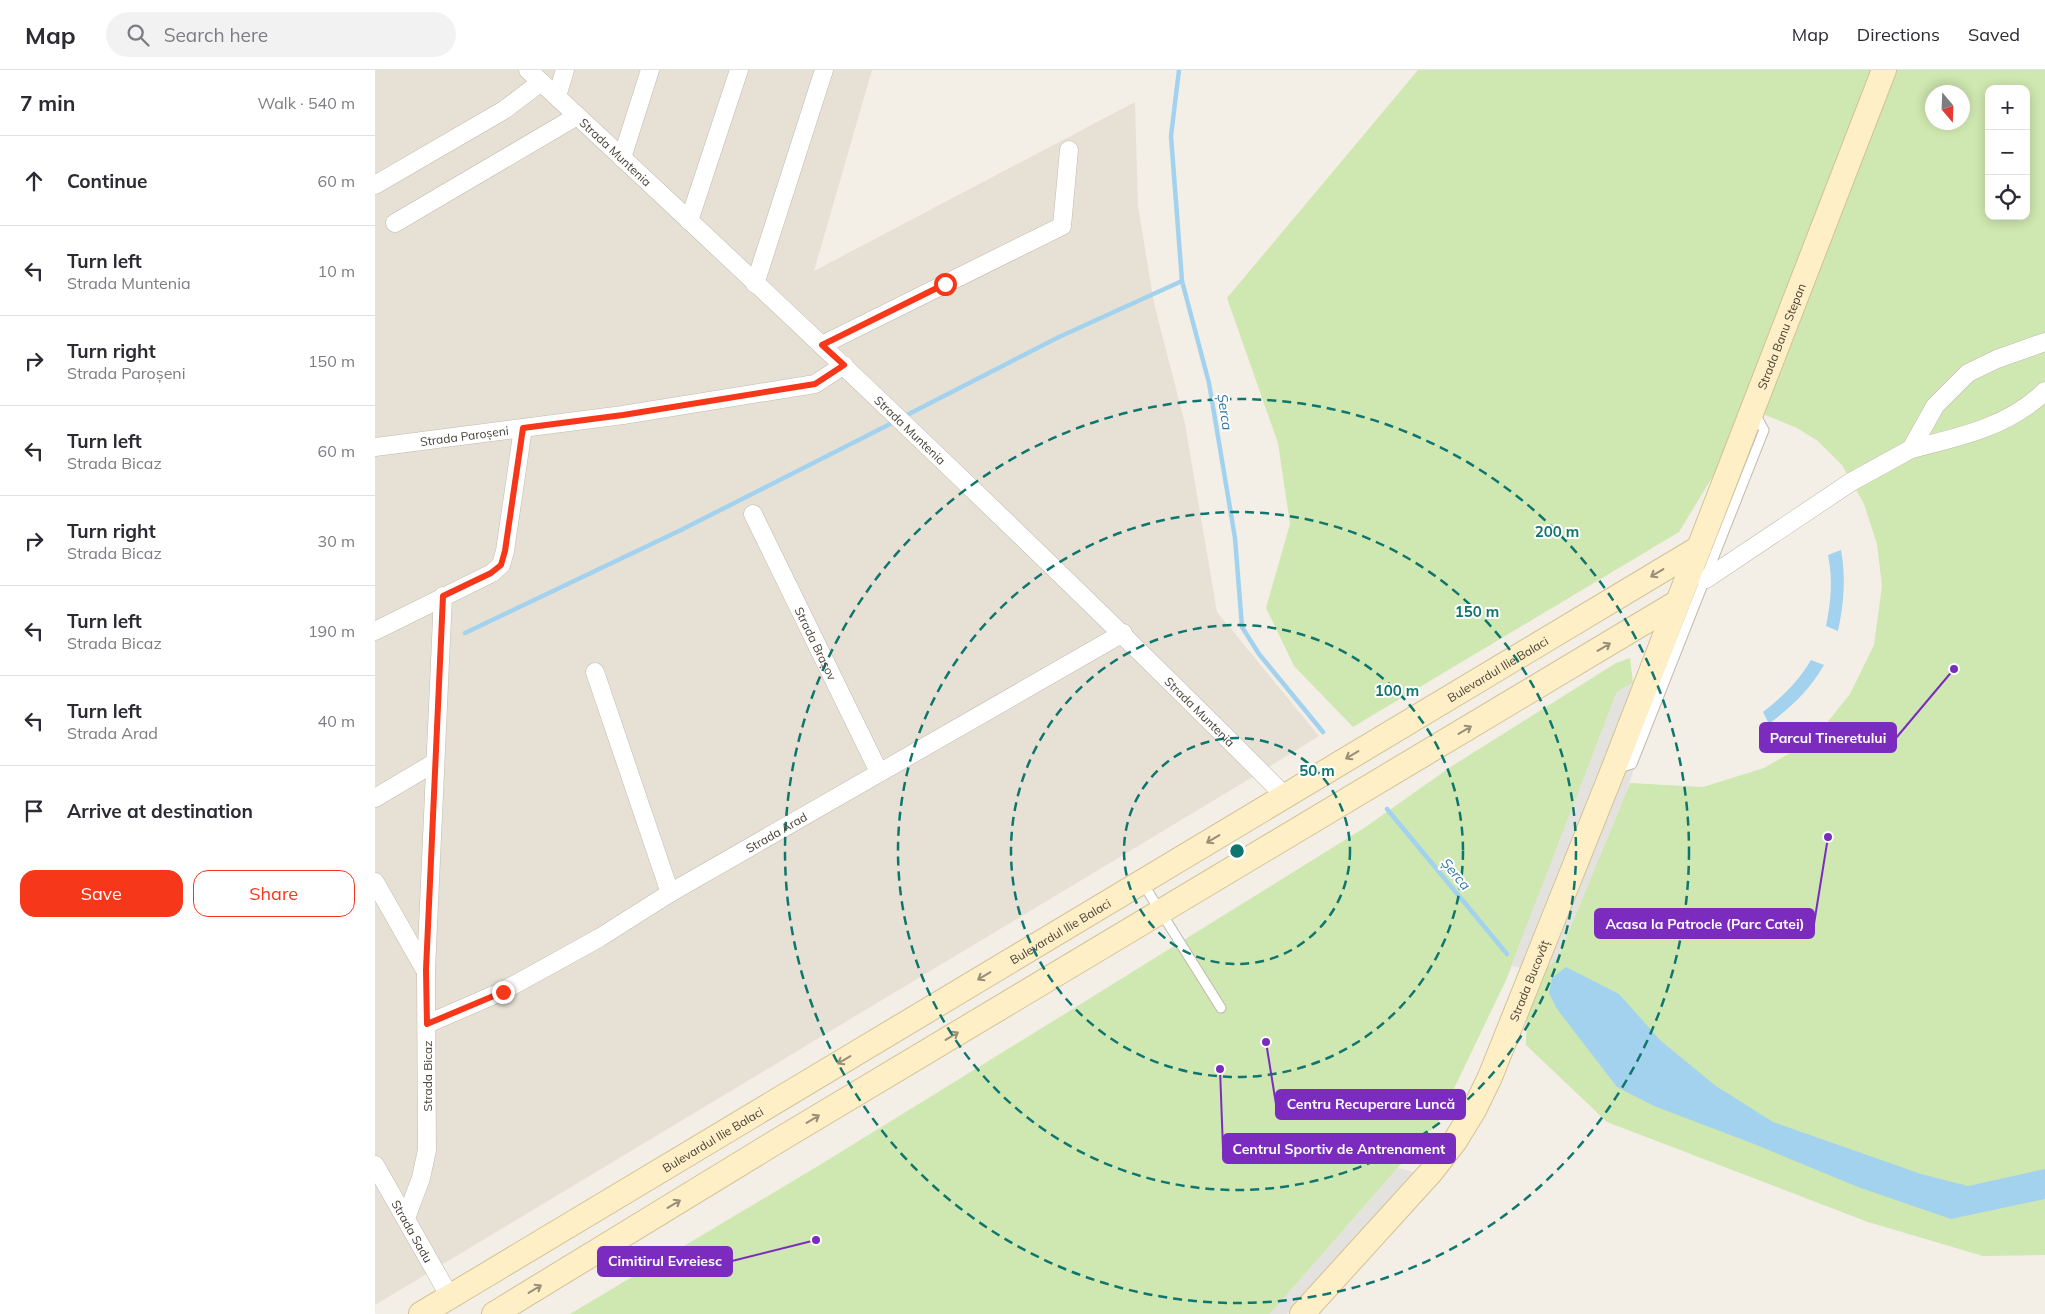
<!DOCTYPE html>
<meta charset="utf-8">
<style>
:root{--surface:#fff;--page:#f2f2f3;--text:#2b2b33;--muted:#7c7c81;--line:#e1e1e2;--accent:#f6371a}
body{margin:0;font-family:Mulish,sans-serif;background:var(--page);color:var(--text)}
.controls{position:absolute;right:15px;top:15px;display:grid;overflow:hidden;border-radius:10px;box-shadow:0 2px 12px #0003}
.controls button{width:45px;height:45px;display:grid;place-items:center;padding:0;border:0;border-bottom:1px solid var(--line);background:var(--surface);color:var(--text);font:25px sans-serif}
.compass{position:absolute;left:1550px;top:15px;width:45px;height:45px;border-radius:50%;background:var(--surface);box-shadow:0 2px 12px #0003;rotate:161deg}
.stop{position:absolute;width:15px;height:15px;margin:-11px;border:4px solid #f6371a;border-radius:50%;background:#fff}
.stop.end{background:#f6371a;border-color:#fff;box-shadow:0 1px 5px #0008}
.list{margin:0;padding:0;list-style:none}
h2{display:flex;justify-content:space-between;align-items:center;height:65px;margin:0;padding:0 20px;font-size:21px}
h2 small{font-size:16px;font-weight:400;color:var(--muted)}
.list li{display:grid;grid-template-columns:32px 1fr auto;gap:15px;align-items:center;box-sizing:border-box;height:90px;padding:0 20px;border-top:1px solid var(--line)}
.list b{display:block;font-size:19px;white-space:nowrap}
.list p{margin:0;font-size:16px;white-space:nowrap;color:var(--muted)}
.list em{font-size:16px;font-style:normal;color:var(--muted)}
.actions{display:flex;gap:10px;padding:15px 20px}
.actions a{flex:1;padding:11px 0;border:1px solid var(--accent);border-radius:15px;text-align:center;font-size:18px;color:var(--accent)}
.actions .main{background:var(--accent);color:#fff}
.icon{flex:none;width:28px;height:28px;fill:none;stroke:currentColor;stroke-width:2;stroke-linecap:round;stroke-linejoin:round}
.map{position:relative;flex:none;width:1670px;height:1244px;overflow:hidden}
header{display:flex;align-items:center;gap:30px;box-sizing:border-box;height:70px;padding:0 25px;background:var(--surface);border-bottom:1px solid var(--line)}
header strong{font-size:24px}
nav{display:flex;gap:28px;margin-inline-start:auto;font-size:18px}
.search{width:350px;height:45px;background:var(--page);display:flex;align-items:center;gap:12px;box-sizing:border-box;padding:0 18px;border-radius:28px;color:var(--muted);font-size:19px}
main{display:flex}
aside{flex:1;background:var(--surface)}
.map>svg:first-child{display:block}
.residential{fill:#e7e1d5}
.green{fill:#cfe7b0;fill-rule:evenodd}
.parking{fill:#e4e2de}
.water{fill:#a3d2ef}
.lines{fill:none;stroke-linecap:round;stroke-linejoin:round}
.stream{stroke:#a3d2ef;stroke-width:4.5}
.lane-casing{stroke:#c1b9ac;stroke-width:11}
.street-casing{stroke:#c1b9ac;stroke-width:19}
.secondary-casing{stroke:#d2c297;stroke-width:26}
.lane{stroke:#fff;stroke-width:9}
.street{stroke:#fff;stroke-width:18}
.secondary{stroke:#feefc6;stroke-width:24}
.oneway{stroke:#998e77}
.route{stroke:#f6371a;stroke-width:6}
.ring{fill:none;stroke:#0f766e;stroke-width:2.5;stroke-dasharray:9 6}
.labels{text-anchor:middle;dominant-baseline:central;stroke-width:4;stroke-linejoin:round;paint-order:stroke}
.street-label{font-size:12px;fill:#463f36;stroke:#fff}
.water-label{font-size:14px;font-style:italic;fill:#2e78a8;stroke:#fff}
.centre{fill:#0f766e;stroke:#fff;stroke-width:2.5}
.ring-label{font-size:15px;text-anchor:middle;font-weight:bold;fill:#0f766e;stroke:#fff;stroke-width:4;stroke-linejoin:round;paint-order:stroke}
.leader{fill:none;stroke:#7b2cbf;stroke-width:2}
.callout-dot{fill:#7b2cbf;stroke:#fff;stroke-width:2}
.callout{fill:#7b2cbf;stroke:#7b2cbf;stroke-width:2}
.callout-label{font-size:14px;text-anchor:middle;font-weight:bold;fill:#fff}
</style>
<header>
<strong>Map</strong>
<div class="search"><svg class="icon" aria-label="search" viewBox="0 0 24 24"><circle cx="10" cy="10" r="6"/><path d="M15 15l6 6"/></svg>Search here</div>
<nav><a>Map</a><a>Directions</a><a>Saved</a></nav>
</header>
<main>
<aside>
<h2>7 min<small>Walk · 540 m</small></h2>
<ul class="list">
<li><svg class="icon" aria-label="ahead" viewBox="0 0 24 24"><path d="M12 20V5M6 11l6-6 6 6"/></svg><div><b>Continue</b></div><em>60 m</em></li>
<li><svg class="icon" aria-label="left" viewBox="0 0 24 24"><path d="M17 20v-9H6M10 6l-5 5 5 5"/></svg><div><b>Turn left</b><p>Strada Muntenia</p></div><em>10 m</em></li>
<li><svg class="icon" aria-label="right" viewBox="0 0 24 24"><path d="M7 20v-9h11M14 6l5 5-5 5"/></svg><div><b>Turn right</b><p>Strada Paroșeni</p></div><em>150 m</em></li>
<li><svg class="icon" aria-label="left" viewBox="0 0 24 24"><path d="M17 20v-9H6M10 6l-5 5 5 5"/></svg><div><b>Turn left</b><p>Strada Bicaz</p></div><em>60 m</em></li>
<li><svg class="icon" aria-label="right" viewBox="0 0 24 24"><path d="M7 20v-9h11M14 6l5 5-5 5"/></svg><div><b>Turn right</b><p>Strada Bicaz</p></div><em>30 m</em></li>
<li><svg class="icon" aria-label="left" viewBox="0 0 24 24"><path d="M17 20v-9H6M10 6l-5 5 5 5"/></svg><div><b>Turn left</b><p>Strada Bicaz</p></div><em>190 m</em></li>
<li><svg class="icon" aria-label="left" viewBox="0 0 24 24"><path d="M17 20v-9H6M10 6l-5 5 5 5"/></svg><div><b>Turn left</b><p>Strada Arad</p></div><em>40 m</em></li>
<li><svg class="icon" aria-label="arrive" viewBox="0 0 24 24"><path d="M6 21V4h12l-3 4 3 4H6"/></svg><div><b>Arrive at destination</b></div></li>
</ul>
<div class="actions"><a class="main">Save</a><a>Share</a></div>
</aside>
<div class="map">
<svg width="1670" height="1244" viewBox="0 0 1670 1244">
<rect width="100%" height="100%" fill="#f3efe6"/>
<polygon class="residential" points="0,0 497,0 439,201 760,32 763,136 779,233 810,354 842,542 944,666 881,705 0,1235"/>
<g class="green">
<path d="M1043 0H1670V1185L1608 1186 1493 1152 1232 1052 1151 975 1152 932 1168 902 1183 887 1255 713 1328 717 1389 698 1439 669 1475 624 1499 575 1507 516 1502 474 1489 434 1467 395 1443 371 1422 358 1378 340 1304 462 978 657 919 596 891 538 915 454 903 373 852 228ZM1614 19H1651V146H1614ZM1558 22H1588V52H1558Z"/>
<polygon points="1255,588 1258,613 1242,622 1132,908 1063,1052 895,1244 195,1244 443,1096 688,945 989,758 1077,696 1241,593"/>
</g>
<g class="parking">
<polygon points="1258,613 1286,620 1249,728 1183,887 1168,902 1136,896 1242,622"/>
<polygon points="1023,1098 1038,1102 912,1244 895,1244"/>
</g>
<g class="water">
<path d="M1466 480C1471 508 1469 533 1463 561L1451 556C1456 531 1458 510 1453 485Z"/>
<path d="M1436 590 1449 595C1434 621 1417 636 1394 654L1388 642C1407 627 1423 612 1436 590Z"/>
<polygon points="1191,897 1244,924 1286,971 1341,1016 1398,1052 1546,1104 1593,1116 1670,1099 1670,1129 1576,1149 1483,1117 1379,1074 1279,1036 1242,1017 1182,939 1174,923 1177,908"/>
</g>
<g class="lines">
<g class="stream">
<polyline points="804,0 796,66 807,211 834,313 860,468 867,557 884,584 948,662"/>
<polyline points="528,347 684,267 807,211"/>
<polyline points="90,563 306,460 521,351"/>
<polyline points="1012,739 1132,884"/>
</g>
<g class="lane-casing">
<g id="lane">
<polyline points="1241,699 1257,694 1389,360 1380,344"/>
<polyline points="767,812 846,938"/>
</g>
</g>
<g class="street-casing">
<g id="street">
<path id="s1" d="M153 0C409 238 663 478 910 726"/>
<polyline points="182,26 190,0"/>
<polyline points="247,88 275,0"/>
<polyline points="0,115 129,40 166,12"/>
<polyline points="314,151 364,0"/>
<polyline points="20,153 202,46"/>
<polyline points="380,214 449,0"/>
<polyline points="447,275 687,156 694,80"/>
<path id="s2" d="M0 377 248 345 440 314 469 295"/>
<path d="M1536 379C1585 367 1633 357 1670 321"/>
<path id="s3" d="M378 444 504 702"/>
<polyline points="1331,509 1476,412 1536,379 1560,336 1593,303 1622,289 1670,272"/>
<polyline points="0,561 117,503 126,495 130,481 148,358"/>
<polyline points="220,602 295,823"/>
<polyline points="0,728 59,693"/>
<polyline points="0,812 50,900"/>
<path id="s4" d="M52 954 128 921 224 868 295 823 748 563"/>
<path id="s5" d="M0 1095 75 1227"/>
<polyline points="31,1148 46,1108 52,1080 51,900 68,526"/>
</g>
</g>
<g class="secondary-casing">
<g id="secondary">
<path id="s6" d="M46 1244 1324 478"/>
<polyline points="119,1244 404,1070 1303,532"/>
<path id="s7" d="M927 1244 1056 1102 1080 1071 1099 1040 1115 1007 1238 700 1509 0"/>
</g>
</g>
<use href="#lane" class="lane"/>
<use href="#street" class="street"/>
<use href="#secondary" class="secondary"/>
</g>
<defs><path id="oneway-shaft" d="M-6 0H5M1.5-3L5.5 0L1.5 3" fill="none" stroke-width="1.6" stroke-linecap="round" stroke-linejoin="round" transform="scale(1.25)"/></defs>
<g class="oneway">
<use href="#oneway-shaft" transform="translate(1282 503) rotate(149)"/>
<use href="#oneway-shaft" transform="translate(1229 577) rotate(-31)"/>
<use href="#oneway-shaft" transform="translate(1090 660) rotate(-31)"/>
<use href="#oneway-shaft" transform="translate(977 685) rotate(149)"/>
<use href="#oneway-shaft" transform="translate(838 769) rotate(149)"/>
<use href="#oneway-shaft" transform="translate(609 906) rotate(149)"/>
<use href="#oneway-shaft" transform="translate(577 966) rotate(-31)"/>
<use href="#oneway-shaft" transform="translate(469 990) rotate(149)"/>
<use href="#oneway-shaft" transform="translate(438 1049) rotate(-31)"/>
<use href="#oneway-shaft" transform="translate(299 1134) rotate(-31)"/>
<use href="#oneway-shaft" transform="translate(160 1219) rotate(-31)"/>
</g>
<g class="lines">
<polyline class="route" points="128,922 52,954 51,900 68,526 116,503 126,495 130,481 148,358 248,345 440,314 469,295 447,275 570,214"/>
</g>
<g class="ring">
<circle cx="862" cy="781" r="113"/>
<circle cx="862" cy="781" r="226"/>
<circle cx="862" cy="781" r="339"/>
<circle cx="862" cy="781" r="452"/>
</g>
<g class="labels">
<g class="street-label">
<text stroke="none"><textPath href="#s1" startOffset="120">Strada Muntenia</textPath></text>
<text stroke="none"><textPath href="#s7" startOffset="1100">Strada Banu Stepan</textPath></text>
<text stroke="none"><textPath href="#s1" startOffset="525">Strada Muntenia</textPath></text>
<text stroke="none"><textPath href="#s2" startOffset="90">Strada Paroșeni</textPath></text>
<text stroke="none"><textPath href="#s3" startOffset="144">Strada Brașov</textPath></text>
<text stroke="none"><textPath href="#s6" startOffset="1255">Bulevardul Ilie Balaci</textPath></text>
<text stroke="none"><textPath href="#s1" startOffset="929">Strada Muntenia</textPath></text>
<text stroke="none"><textPath href="#s4" startOffset="399">Strada Arad</textPath></text>
<text stroke="none"><textPath href="#s6" startOffset="745">Bulevardul Ilie Balaci</textPath></text>
<text stroke="none"><textPath href="#s7" startOffset="408">Strada Bucovăț</textPath></text>
<text transform="translate(52 1006) rotate(-90)">Strada Bicaz</text>
<text stroke="none"><textPath href="#s6" startOffset="340">Bulevardul Ilie Balaci</textPath></text>
<text stroke="none"><textPath href="#s5" startOffset="76">Strada Sadu</textPath></text>
</g>
<g class="water-label">
<text transform="translate(850 342) rotate(81)">Șerca</text>
<text transform="translate(1081 804) rotate(50)">Șerca</text>
</g>
</g>
<circle cx="862" cy="781" r="8" class="centre"/>
<g class="ring-label">
<text x="1182" y="467">200 m</text>
<text x="1102" y="547">150 m</text>
<text x="1022" y="626">100 m</text>
<text x="942" y="706">50 m</text>
</g>
<path class="leader" d="M1579 599L1521 668M1453 767L1439 854M891 972L901 1034M845 999L848 1079M441 1170L357 1191"/>
<g class="callout-dot">
<circle cx="1579" cy="599" r="5"/>
<circle cx="1453" cy="767" r="5"/>
<circle cx="891" cy="972" r="5"/>
<circle cx="845" cy="999" r="5"/>
<circle cx="441" cy="1170" r="5"/>
</g>
<g class="callout">
<rect x="1385" y="653" width="136" height="29" rx="5"/>
<rect x="1220" y="839" width="219" height="29" rx="5"/>
<rect x="901" y="1020" width="189" height="29" rx="5"/>
<rect x="848" y="1064" width="232" height="29" rx="5"/>
<rect x="223" y="1177" width="134" height="29" rx="5"/>
</g>
<g class="callout-label">
<text x="1453" y="673">Parcul Tineretului</text>
<text x="1330" y="859">Acasa la Patrocle (Parc Catei)</text>
<text x="996" y="1039">Centru Recuperare Luncă</text>
<text x="964" y="1084">Centrul Sportiv de Antrenament</text>
<text x="290" y="1196">Cimitirul Evreiesc</text>
</g>
</svg>
<div class="controls">
<button>+</button>
<button>−</button>
<button><svg class="icon" aria-label="locate" viewBox="0 0 24 24"><circle cx="12" cy="12" r="6"/><path d="M12 2v4M12 18v4M2 12h4M18 12h4"/></svg></button>
</div>
<svg class="compass" viewBox="-18 -18 36 36"><path d="M0-13l5 13h-10z" fill="#e53935"/><path d="M0 13l5-13h-10z" fill="#7c7c81"/></svg>
<div class="stop" style="left:570px;top:214px"></div>
<div class="stop end" style="left:128px;top:922px"></div>
</div>
</main>
